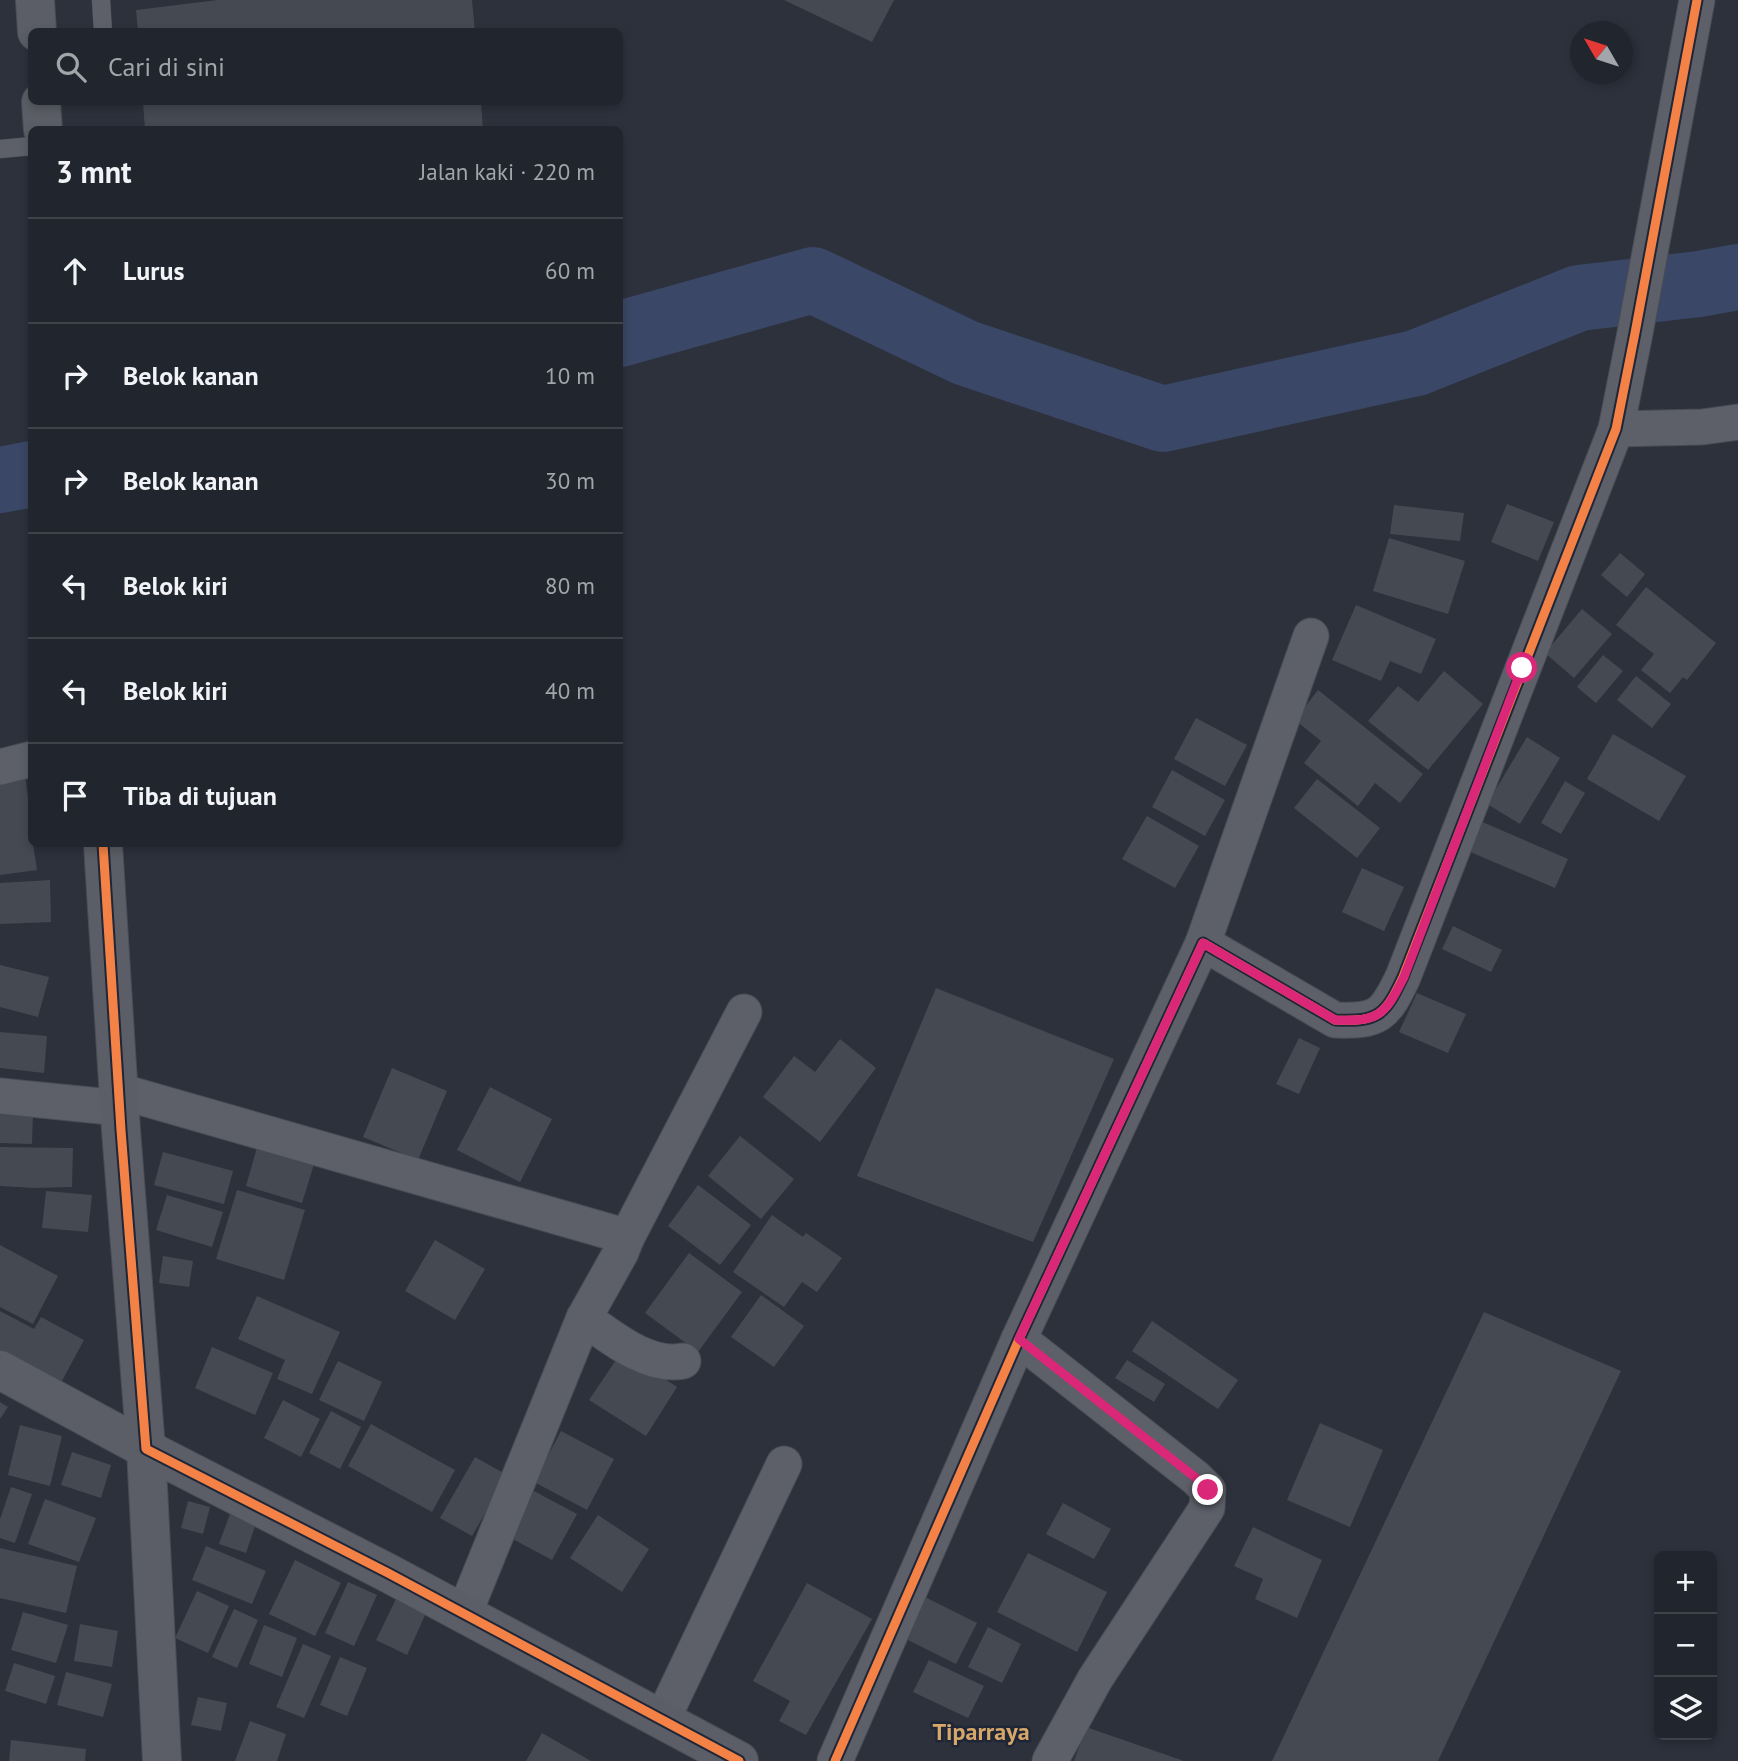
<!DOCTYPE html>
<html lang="id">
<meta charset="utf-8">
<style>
:root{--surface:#21252d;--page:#2d3139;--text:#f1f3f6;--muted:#a2a5aa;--line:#3e4249}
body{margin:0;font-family:"PT Sans",sans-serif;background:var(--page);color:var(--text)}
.controls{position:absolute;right:21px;bottom:21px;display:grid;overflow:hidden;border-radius:10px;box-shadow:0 4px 10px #0003}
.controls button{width:63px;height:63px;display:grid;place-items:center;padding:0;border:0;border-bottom:2px solid var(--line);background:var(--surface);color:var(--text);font:35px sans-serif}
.compass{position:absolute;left:1570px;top:21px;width:63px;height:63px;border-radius:50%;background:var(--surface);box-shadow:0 4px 10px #0003;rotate:309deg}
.stop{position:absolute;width:21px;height:21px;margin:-16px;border:5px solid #db2777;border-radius:50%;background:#fff}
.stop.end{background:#db2777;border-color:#fff;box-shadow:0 2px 7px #0008}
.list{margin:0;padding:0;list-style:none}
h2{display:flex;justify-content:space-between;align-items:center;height:91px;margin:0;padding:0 28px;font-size:30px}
h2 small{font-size:23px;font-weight:400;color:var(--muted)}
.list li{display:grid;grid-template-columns:46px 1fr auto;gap:21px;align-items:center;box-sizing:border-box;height:105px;padding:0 28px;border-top:2px solid var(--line)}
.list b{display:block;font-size:26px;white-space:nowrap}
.list em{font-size:23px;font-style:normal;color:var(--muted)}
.icon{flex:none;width:38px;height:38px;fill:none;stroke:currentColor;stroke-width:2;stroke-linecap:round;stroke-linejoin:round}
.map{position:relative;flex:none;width:1738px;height:1761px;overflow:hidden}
.search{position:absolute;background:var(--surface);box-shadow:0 4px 10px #0003;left:28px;top:28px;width:595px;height:77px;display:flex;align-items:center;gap:18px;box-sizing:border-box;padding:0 24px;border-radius:10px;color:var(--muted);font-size:26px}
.panel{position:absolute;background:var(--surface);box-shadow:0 4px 10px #0003;left:28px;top:126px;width:595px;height:721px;border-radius:10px}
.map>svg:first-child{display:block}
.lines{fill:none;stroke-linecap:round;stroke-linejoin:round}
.river{stroke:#3b4766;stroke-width:66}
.building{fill:#454952}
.lane-casing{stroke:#494c55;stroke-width:19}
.street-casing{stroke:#494c55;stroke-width:37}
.secondary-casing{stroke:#494c55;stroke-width:40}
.lane{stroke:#5d6069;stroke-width:18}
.street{stroke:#5d6069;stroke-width:35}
.secondary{stroke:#5c5e67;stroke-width:38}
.cycleway-casing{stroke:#1f2637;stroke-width:13}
.cycleway{stroke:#f48246;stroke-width:9}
.route{stroke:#db2777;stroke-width:9}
.labels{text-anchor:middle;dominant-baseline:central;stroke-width:5;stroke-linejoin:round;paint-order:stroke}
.quarter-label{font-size:24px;font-weight:bold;fill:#d6a768;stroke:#1f2637}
</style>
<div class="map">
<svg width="1738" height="1761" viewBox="0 0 1738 1761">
<rect width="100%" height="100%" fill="#2c313c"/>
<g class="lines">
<g class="river">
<polyline points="620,334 813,280 966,353 1163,419 1416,363 1579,298 1699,284 1738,277"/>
<polyline points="0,480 32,474"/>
</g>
</g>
<g class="building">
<polygon points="218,0 472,0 475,32 138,32 136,10"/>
<polygon points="784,0 894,0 872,42"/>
<polygon points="143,102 481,102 483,130 145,130"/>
<polygon points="1507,504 1554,522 1538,561 1491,542"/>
<polygon points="1394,505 1464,513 1460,541 1390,534"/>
<polygon points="1389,538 1465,561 1448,614 1373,591"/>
<polygon points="1620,553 1645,574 1627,597 1601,575"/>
<polygon points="1646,587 1716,643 1687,680 1683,677 1670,693 1641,670 1654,654 1616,625"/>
<polygon points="1356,605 1436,639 1421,674 1390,661 1381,681 1332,660"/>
<polygon points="1582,609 1612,634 1574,678 1545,653"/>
<polygon points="1603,655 1623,671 1596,703 1577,687"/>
<polygon points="1444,671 1483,704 1428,770 1368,721 1398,686 1418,702"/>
<polygon points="1636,676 1671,704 1652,728 1617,700"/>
<polygon points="1318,690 1423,774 1400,803 1375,783 1358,806 1304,763 1321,741 1295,720"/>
<polygon points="1196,718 1247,745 1225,786 1174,759"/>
<polygon points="1613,734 1686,776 1659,821 1587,779"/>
<polygon points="1527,737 1560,758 1520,824 1487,804"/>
<polygon points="1172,770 1225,800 1205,836 1152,807"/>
<polygon points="25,774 32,829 32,844 33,844 37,870 0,875 0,777"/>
<polygon points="1317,779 1380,828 1357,858 1294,808"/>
<polygon points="1565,781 1585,793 1561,834 1541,823"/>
<polygon points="1147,816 1199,846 1175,888 1122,859"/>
<polygon points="1480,821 1568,859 1555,888 1468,851"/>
<polygon points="1362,868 1404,887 1384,931 1342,912"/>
<polygon points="50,880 51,922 0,924 0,883"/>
<polygon points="1453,926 1502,950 1491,972 1442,949"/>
<polygon points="0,965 49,977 38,1017 0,1007"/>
<polygon points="936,988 1114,1059 1033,1242 857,1176"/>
<polygon points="1417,993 1466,1014 1448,1053 1399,1032"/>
<polygon points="0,1032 47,1036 44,1073 0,1068"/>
<polygon points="1299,1038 1320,1048 1299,1094 1276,1084"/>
<polygon points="840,1039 876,1068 820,1142 763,1097 794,1056 815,1072"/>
<polygon points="392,1068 447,1091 418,1160 363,1137"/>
<polygon points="490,1087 552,1119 520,1182 457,1150"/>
<polygon points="0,1112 33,1113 32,1144 0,1143"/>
<polygon points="740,1136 794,1179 761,1219 708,1176"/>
<polygon points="258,1144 315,1161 302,1203 246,1186"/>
<polygon points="0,1147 73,1148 72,1187 36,1188 0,1186"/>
<polygon points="163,1152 233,1171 224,1204 154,1185"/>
<polygon points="698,1185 751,1225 720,1265 668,1226"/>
<polygon points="237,1190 305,1210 284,1280 216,1259"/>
<polygon points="46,1191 92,1195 88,1232 42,1228"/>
<polygon points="167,1195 223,1212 212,1247 156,1230"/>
<polygon points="772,1215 803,1237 806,1233 842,1258 817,1292 802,1282 784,1307 733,1272"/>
<polygon points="435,1240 485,1269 455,1320 405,1291"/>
<polygon points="0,1245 58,1276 33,1324 0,1307"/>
<polygon points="689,1253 742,1292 698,1352 645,1313"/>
<polygon points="163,1256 193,1261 189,1287 159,1283"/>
<polygon points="761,1295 804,1326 774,1367 731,1337"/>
<polygon points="257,1296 340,1332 312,1394 277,1379 285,1360 238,1339"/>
<polygon points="0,1311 34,1329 41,1317 84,1340 57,1390 0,1360"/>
<polygon points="1484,1312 1621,1371 1438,1761 1272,1761"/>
<polygon points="1152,1321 1238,1380 1218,1409 1132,1351"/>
<polygon points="212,1347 273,1373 255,1415 195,1388"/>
<polygon points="622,1351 677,1387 646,1436 589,1400"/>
<polygon points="1127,1360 1165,1384 1154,1402 1115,1378"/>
<polygon points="338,1361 382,1382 364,1421 319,1400"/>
<polygon points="283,1400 320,1419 301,1457 264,1438"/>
<polygon points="0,1402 8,1407 0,1419"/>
<polygon points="331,1411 361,1427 340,1469 309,1453"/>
<polygon points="1320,1423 1383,1450 1350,1527 1287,1500"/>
<polygon points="371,1424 455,1470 432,1512 348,1466"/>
<polygon points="20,1425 62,1436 50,1486 8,1475"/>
<polygon points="561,1431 614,1459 587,1510 534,1482"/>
<polygon points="72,1452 111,1465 101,1498 61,1485"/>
<polygon points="475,1457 507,1475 472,1536 440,1518"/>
<polygon points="11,1487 32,1494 15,1543 0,1538 0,1519"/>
<polygon points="534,1491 577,1514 552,1560 509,1537"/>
<polygon points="45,1499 96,1518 79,1562 28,1544"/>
<polygon points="188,1501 210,1507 203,1534 181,1528"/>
<polygon points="1063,1503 1111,1529 1094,1559 1046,1534"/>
<polygon points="231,1511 257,1520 246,1553 219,1544"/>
<polygon points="598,1515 649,1549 622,1592 570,1558"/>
<polygon points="1253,1527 1322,1560 1297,1618 1255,1599 1263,1579 1234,1566"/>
<polygon points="206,1546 266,1571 252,1604 192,1580"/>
<polygon points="0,1548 77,1566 66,1613 0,1598"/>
<polygon points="1028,1553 1107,1592 1077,1652 997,1612"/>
<polygon points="295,1560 341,1583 315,1636 269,1614"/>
<polygon points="348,1582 377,1595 354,1646 325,1633"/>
<polygon points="807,1583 872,1619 806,1735 779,1721 790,1701 753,1681"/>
<polygon points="197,1591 229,1606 208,1653 175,1638"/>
<polygon points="921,1595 977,1623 956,1664 900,1636"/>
<polygon points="396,1599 426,1613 407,1655 376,1640"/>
<polygon points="234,1609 258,1620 237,1668 212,1657"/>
<polygon points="23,1612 68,1625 56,1663 11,1650"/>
<polygon points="80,1624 118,1631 112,1667 74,1661"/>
<polygon points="264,1625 297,1638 282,1677 249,1664"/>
<polygon points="988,1627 1021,1644 1002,1683 968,1667"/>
<polygon points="303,1644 331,1656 304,1718 276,1707"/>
<polygon points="340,1657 367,1668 347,1716 320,1705"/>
<polygon points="929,1660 984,1686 968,1718 913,1692"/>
<polygon points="14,1663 55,1676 46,1704 5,1691"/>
<polygon points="66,1672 112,1684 103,1717 57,1705"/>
<polygon points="198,1697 227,1703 221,1731 191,1725"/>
<polygon points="250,1721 286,1734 277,1761 235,1761"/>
<polygon points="1086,1727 1184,1761 1074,1761"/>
<polygon points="542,1733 591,1761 526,1761"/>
<polygon points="11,1740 86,1749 85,1761 9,1761"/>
</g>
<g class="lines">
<g class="lane-casing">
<g id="lane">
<polyline points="101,0 103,32"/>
<polyline points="0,149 32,146"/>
</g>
</g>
<g class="street-casing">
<g id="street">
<polyline points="1616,429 1702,427 1738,422"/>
<polyline points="0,767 32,759"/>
<polyline points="1203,943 1311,636"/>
<polyline points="119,1091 614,1233 626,1239 621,1252 584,1318 464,1614"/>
<polyline points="0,1096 120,1108"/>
<polyline points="626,1239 744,1012"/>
<path d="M584 1318C611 1337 648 1368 683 1361"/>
<polyline points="1019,1339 1196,1478 1208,1490 1207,1508 1095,1679 1050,1761"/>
<polyline points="662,1720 784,1464"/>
<path d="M835 1761 1019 1339 1203 943 1335 1020C1379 1022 1385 1015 1403 977L1616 429 1635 333 1697 0"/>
</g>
</g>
<g class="secondary-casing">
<g id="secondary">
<polyline points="35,0 37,32"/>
<polyline points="41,102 43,130"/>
<polyline points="103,844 121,1130 146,1449 388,1573 739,1761"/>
<polyline points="0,1370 146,1449 162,1761"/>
</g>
</g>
<use href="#lane" class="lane"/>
<use href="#street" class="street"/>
<use href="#secondary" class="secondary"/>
<g class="cycleway-casing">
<g id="cycleway">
<polyline points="103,844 121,1130 146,1449 388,1573 739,1761"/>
<path d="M835 1761 1019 1339 1203 943 1335 1020C1379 1022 1385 1015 1403 977L1616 429 1635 333 1697 0"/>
</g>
</g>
<use href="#cycleway" class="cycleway"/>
</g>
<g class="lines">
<path class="route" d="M1208 1490 1196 1478 1019 1339 1203 943 1335 1020C1379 1022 1385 1015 1404 977L1522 668"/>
</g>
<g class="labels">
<g class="quarter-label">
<text x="981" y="1731">Tiparraya</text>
</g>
</g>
</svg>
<div class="controls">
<button>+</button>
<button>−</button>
<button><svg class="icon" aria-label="layers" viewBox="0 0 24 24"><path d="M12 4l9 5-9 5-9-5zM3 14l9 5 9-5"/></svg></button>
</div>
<svg class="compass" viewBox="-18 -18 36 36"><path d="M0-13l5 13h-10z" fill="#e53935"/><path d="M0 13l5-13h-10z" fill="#a2a5aa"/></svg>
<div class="stop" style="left:1522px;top:668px"></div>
<div class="stop end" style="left:1208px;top:1490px"></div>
<div class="search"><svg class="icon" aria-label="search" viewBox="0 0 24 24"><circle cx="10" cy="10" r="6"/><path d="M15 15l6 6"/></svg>Cari di sini</div>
<section class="panel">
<h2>3 mnt<small>Jalan kaki · 220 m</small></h2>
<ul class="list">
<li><svg class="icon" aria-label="ahead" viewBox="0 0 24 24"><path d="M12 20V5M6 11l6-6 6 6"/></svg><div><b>Lurus</b></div><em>60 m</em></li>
<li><svg class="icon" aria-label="right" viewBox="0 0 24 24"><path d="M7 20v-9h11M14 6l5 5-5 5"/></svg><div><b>Belok kanan</b></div><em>10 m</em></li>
<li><svg class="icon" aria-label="right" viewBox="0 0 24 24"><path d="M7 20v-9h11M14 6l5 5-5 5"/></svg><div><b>Belok kanan</b></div><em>30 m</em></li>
<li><svg class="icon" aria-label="left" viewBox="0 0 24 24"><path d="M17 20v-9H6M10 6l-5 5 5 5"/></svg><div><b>Belok kiri</b></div><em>80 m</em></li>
<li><svg class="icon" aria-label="left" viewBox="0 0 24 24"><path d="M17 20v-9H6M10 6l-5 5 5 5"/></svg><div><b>Belok kiri</b></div><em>40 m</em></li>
<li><svg class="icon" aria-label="arrive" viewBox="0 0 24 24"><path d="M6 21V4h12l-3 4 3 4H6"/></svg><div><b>Tiba di tujuan</b></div></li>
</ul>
</section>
</div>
